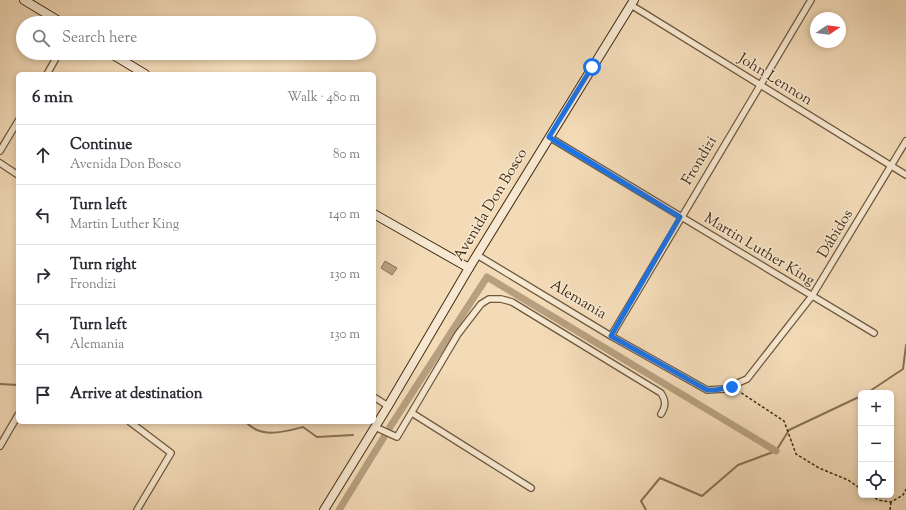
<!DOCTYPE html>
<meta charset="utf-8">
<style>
:root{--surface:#fff;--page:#f7f7f7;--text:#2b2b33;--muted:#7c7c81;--line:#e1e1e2}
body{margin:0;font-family:"Sorts Mill Goudy",serif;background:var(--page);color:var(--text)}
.controls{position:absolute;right:12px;bottom:12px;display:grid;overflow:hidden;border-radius:6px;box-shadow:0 2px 6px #0003}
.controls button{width:36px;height:36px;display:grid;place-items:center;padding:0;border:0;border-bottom:1px solid var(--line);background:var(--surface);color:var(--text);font:20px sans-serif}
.compass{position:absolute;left:810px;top:12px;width:36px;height:36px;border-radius:50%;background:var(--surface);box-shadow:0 2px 6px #0003;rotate:77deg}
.stop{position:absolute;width:12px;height:12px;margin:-9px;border:3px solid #1a73e8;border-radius:50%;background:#fff}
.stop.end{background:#1a73e8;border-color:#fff;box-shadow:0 1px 4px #0008}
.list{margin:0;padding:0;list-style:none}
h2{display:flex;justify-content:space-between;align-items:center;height:52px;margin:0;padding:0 16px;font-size:17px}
h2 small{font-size:13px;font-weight:400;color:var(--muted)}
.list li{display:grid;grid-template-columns:26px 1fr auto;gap:12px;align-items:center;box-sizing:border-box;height:60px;padding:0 16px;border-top:1px solid var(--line)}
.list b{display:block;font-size:15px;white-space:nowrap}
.list p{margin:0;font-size:13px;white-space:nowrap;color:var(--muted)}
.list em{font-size:13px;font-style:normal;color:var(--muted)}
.icon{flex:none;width:22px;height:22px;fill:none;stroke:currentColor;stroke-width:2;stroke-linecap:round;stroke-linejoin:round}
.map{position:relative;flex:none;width:906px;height:510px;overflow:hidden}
.search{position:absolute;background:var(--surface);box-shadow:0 2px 6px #0003;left:16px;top:16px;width:360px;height:44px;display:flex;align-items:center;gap:10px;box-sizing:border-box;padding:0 14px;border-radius:22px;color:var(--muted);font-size:15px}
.panel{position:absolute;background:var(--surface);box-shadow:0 2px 6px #0003;left:16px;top:72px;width:360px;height:352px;border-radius:6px}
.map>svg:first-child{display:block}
.water{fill:#b7a080;stroke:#887255}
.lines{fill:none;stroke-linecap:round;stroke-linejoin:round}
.stream{stroke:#887255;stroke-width:2}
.canal{stroke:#b7a080;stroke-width:7}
.street-casing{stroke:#6e583d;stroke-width:8}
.secondary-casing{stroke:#422d14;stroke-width:10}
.path{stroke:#422d14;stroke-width:1.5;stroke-dasharray:3 2;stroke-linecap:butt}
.street{stroke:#f7e8d1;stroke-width:5.5}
.secondary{stroke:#f7e8d1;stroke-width:8}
.route{stroke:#1a73e8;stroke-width:5}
.labels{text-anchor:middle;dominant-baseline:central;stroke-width:3;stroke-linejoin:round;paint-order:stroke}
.street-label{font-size:15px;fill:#422d14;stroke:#f7e8d1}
</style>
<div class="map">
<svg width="906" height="510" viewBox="0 0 906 510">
<rect width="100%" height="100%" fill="#f3dbb8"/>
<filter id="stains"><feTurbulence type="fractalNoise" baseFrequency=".005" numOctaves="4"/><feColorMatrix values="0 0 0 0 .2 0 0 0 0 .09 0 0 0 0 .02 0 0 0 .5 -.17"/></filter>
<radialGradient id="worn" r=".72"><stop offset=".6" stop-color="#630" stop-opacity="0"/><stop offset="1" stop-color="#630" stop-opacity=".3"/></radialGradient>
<polygon class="water" points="385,261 397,268 392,275 381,268"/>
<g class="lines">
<g class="stream">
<polyline points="0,384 18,385"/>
<polyline points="867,393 903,369 906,345"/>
<path d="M246 422C261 439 284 432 303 427L317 437 353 435"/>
<polyline points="646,510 641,501 660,478 702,496 738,465 776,451 789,430 861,396"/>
</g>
<g class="canal">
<polyline points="390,427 487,277 776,451"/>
<polyline points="339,510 384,437"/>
</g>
<g class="street-casing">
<g id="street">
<polyline points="631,5 906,175"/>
<polyline points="47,74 59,53"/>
<polyline points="549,137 874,333"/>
<polyline points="0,151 18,121"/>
<polyline points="0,163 18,175"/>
<polyline points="477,255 611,336 707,390 724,389 747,379 812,296 906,141"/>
<polyline points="611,336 811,0"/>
<polyline points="374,397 388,406"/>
<polyline points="412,413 531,488"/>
<polyline points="130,422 171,453 137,510"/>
<path d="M375 427 397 437 458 334 481 304 489 299H501L512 302 661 393C666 401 666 406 661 414"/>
<polyline points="0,446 18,415"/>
</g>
</g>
<g class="secondary-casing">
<g id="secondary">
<polyline points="24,0 62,23"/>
<polyline points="110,53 145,74"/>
<polyline points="374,214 469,268"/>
<polyline points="324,510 388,406 469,268 634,0"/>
</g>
</g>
<g class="path">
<polyline points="737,390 784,421 796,454 819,468 848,480 861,489"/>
<polyline points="871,495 878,500 891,502 903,495 906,489"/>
<polyline points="890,510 891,502"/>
</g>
<use href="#street" class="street"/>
<use href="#secondary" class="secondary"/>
</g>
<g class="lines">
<polyline class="route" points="592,67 549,137 680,217 611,336 707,390 715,390 732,387"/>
</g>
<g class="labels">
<g class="street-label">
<text transform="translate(775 80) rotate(32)">John Lennon</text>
<text transform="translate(700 161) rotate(-59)">Frondizi</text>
<text transform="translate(491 205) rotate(-59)">Avenida Don Bosco</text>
<text transform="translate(836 234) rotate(-59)">Dábidos</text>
<text transform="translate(759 250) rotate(31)">Martin Luther King</text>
<text transform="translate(578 300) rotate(31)">Alemania</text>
</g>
</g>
<rect width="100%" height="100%" filter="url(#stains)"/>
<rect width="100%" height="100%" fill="url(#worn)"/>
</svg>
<div class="controls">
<button>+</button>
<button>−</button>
<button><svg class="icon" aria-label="locate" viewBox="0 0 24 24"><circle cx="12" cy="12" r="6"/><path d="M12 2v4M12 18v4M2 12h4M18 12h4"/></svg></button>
</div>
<svg class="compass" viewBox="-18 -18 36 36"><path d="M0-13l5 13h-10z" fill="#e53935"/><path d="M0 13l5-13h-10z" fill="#7c7c81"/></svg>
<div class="stop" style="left:592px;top:67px"></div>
<div class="stop end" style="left:732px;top:387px"></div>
<div class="search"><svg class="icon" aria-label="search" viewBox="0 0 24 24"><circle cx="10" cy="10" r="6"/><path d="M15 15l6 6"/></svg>Search here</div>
<section class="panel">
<h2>6 min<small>Walk · 480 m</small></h2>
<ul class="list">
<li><svg class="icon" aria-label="ahead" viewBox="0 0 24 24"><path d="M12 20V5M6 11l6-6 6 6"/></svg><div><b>Continue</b><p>Avenida Don Bosco</p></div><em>80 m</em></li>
<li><svg class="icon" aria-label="left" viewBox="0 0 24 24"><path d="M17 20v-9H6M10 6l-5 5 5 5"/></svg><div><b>Turn left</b><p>Martin Luther King</p></div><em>140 m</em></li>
<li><svg class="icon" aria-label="right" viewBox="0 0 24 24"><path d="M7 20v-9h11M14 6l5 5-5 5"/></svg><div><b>Turn right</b><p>Frondizi</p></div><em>130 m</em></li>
<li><svg class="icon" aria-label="left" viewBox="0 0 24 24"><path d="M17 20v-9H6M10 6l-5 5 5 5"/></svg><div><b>Turn left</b><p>Alemania</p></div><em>130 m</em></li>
<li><svg class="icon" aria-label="arrive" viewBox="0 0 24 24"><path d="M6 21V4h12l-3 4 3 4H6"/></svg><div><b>Arrive at destination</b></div></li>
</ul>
</section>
</div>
